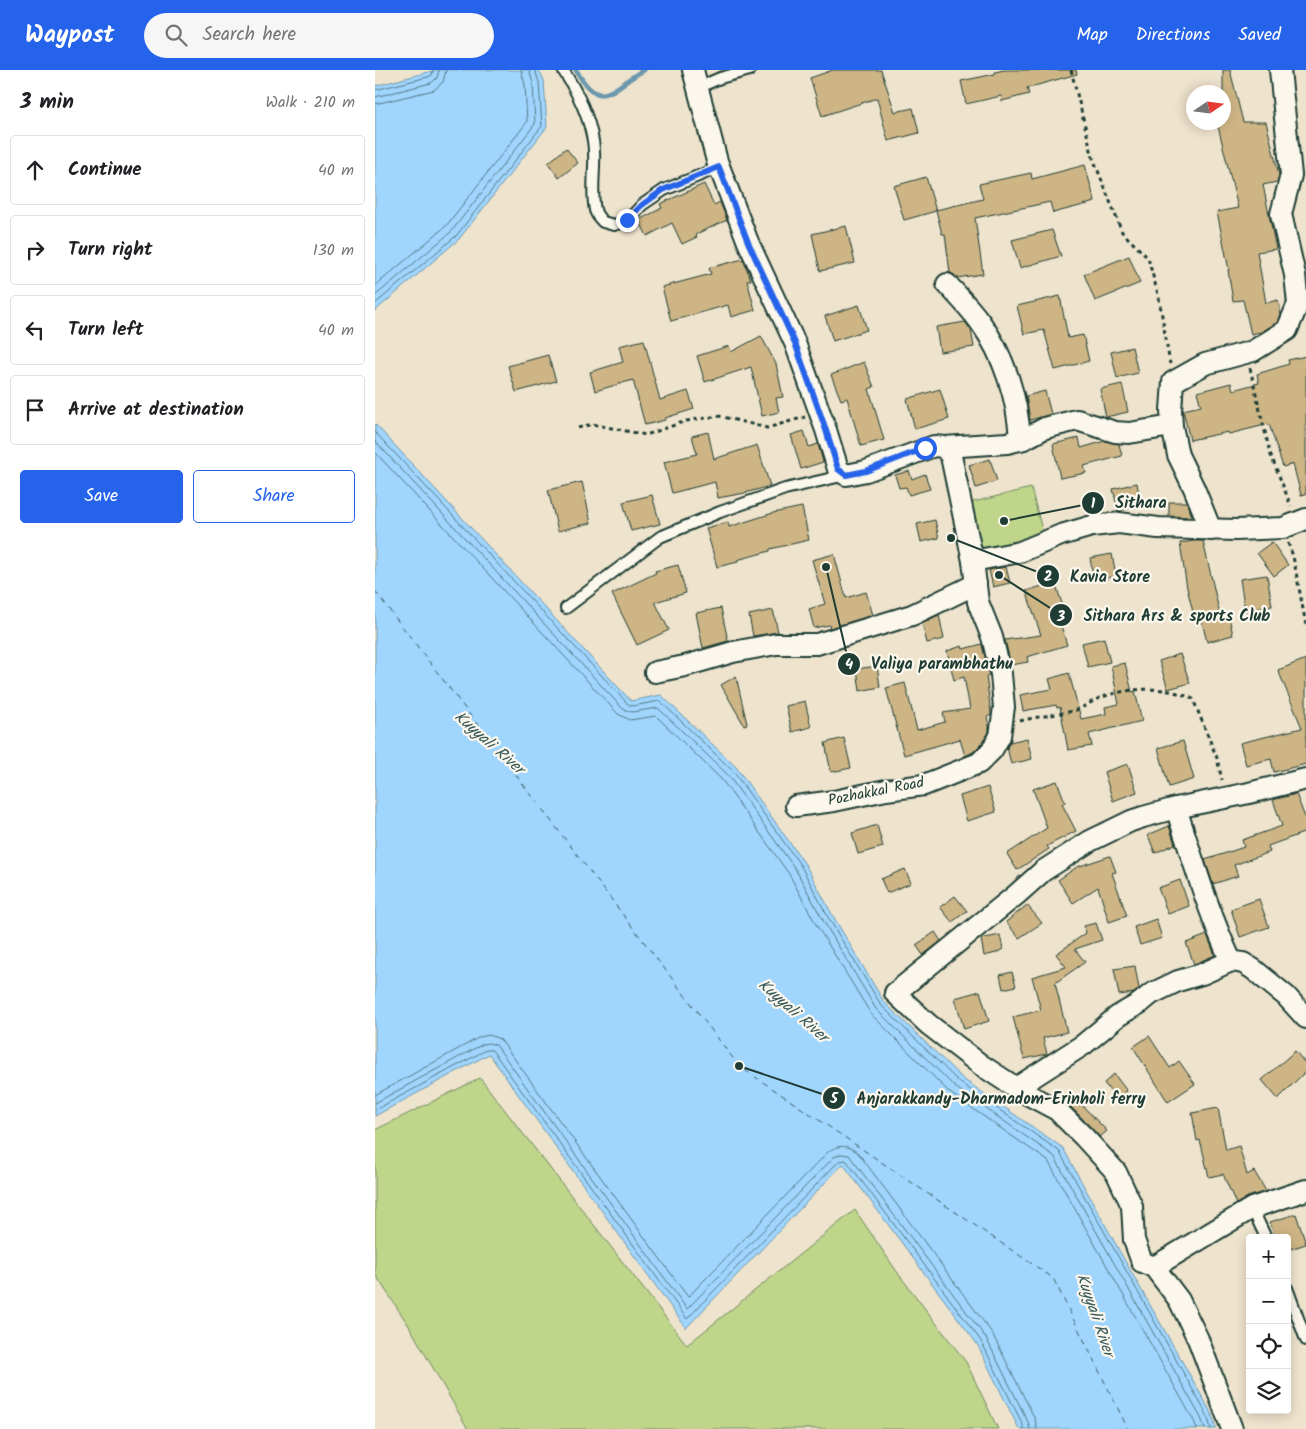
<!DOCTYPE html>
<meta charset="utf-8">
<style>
:root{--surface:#fff;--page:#f6f6f6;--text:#202124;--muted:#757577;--line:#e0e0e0;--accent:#2563eb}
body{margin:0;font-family:Kalam,sans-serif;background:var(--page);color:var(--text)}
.controls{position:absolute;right:15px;bottom:15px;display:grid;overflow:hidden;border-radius:5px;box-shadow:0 2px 12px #0003}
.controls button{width:45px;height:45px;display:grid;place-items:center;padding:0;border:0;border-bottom:1px solid var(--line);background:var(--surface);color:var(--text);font:25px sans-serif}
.compass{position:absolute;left:811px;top:15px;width:45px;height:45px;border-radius:50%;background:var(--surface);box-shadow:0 2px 12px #0003;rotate:77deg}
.stop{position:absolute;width:15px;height:15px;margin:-11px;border:4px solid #2563eb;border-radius:50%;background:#fff}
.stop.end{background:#2563eb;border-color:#fff;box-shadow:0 1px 5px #0008}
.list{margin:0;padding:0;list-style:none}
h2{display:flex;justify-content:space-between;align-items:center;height:65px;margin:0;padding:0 20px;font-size:21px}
h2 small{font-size:16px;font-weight:400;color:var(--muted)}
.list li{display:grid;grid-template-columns:32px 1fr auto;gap:15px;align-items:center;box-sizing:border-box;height:70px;margin:0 10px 10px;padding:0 10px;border:1px solid var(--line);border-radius:5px}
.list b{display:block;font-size:19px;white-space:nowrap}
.list em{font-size:16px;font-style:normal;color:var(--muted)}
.actions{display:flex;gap:10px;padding:15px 20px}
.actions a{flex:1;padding:11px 0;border:1px solid var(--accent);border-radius:5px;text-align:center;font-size:18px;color:var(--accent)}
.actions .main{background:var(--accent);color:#fff}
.icon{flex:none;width:28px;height:28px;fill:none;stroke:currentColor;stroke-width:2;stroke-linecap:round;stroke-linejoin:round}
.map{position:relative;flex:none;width:931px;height:1359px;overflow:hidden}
header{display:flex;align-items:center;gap:30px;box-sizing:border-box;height:70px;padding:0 25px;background:var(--accent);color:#fff}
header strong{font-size:24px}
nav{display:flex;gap:28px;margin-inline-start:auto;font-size:18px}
.search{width:350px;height:45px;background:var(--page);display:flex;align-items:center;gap:12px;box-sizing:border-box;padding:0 18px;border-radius:28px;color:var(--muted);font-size:19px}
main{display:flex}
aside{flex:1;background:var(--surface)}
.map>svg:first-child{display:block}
.green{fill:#bfd58a;stroke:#6f895f}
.water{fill:#a0d5fe;stroke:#6c98ad}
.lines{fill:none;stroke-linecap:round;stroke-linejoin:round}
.shore{stroke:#537a85;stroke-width:1}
.stream{stroke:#6c98ad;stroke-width:5}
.ferry{stroke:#395b5c;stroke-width:1;stroke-dasharray:6 5;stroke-linecap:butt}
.building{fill:#ceb585;stroke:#1f3d34}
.lane-casing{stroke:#1f3d34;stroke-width:14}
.street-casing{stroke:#1f3d34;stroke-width:24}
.path{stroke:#1f3d34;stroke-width:3;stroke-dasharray:4 4;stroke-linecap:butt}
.lane{stroke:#fbf7ec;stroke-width:10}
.street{stroke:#fbf7ec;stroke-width:20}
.route{stroke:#2563eb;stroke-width:6}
.labels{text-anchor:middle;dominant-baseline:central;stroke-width:4.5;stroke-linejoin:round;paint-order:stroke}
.street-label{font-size:15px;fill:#1f3d34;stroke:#fbf7ec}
.water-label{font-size:16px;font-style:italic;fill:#395b5c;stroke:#fbf7ec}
.leader{fill:none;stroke:#1f3d34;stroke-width:2}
.callout-dot{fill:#1f3d34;stroke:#fbf7ec;stroke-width:2}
.mark-label{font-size:15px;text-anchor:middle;font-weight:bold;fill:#fff}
.callout-label{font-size:16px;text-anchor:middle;font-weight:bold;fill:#1f3d34;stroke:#fbf7ec;stroke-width:4.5;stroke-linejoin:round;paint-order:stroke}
</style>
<header>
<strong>Waypost</strong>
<div class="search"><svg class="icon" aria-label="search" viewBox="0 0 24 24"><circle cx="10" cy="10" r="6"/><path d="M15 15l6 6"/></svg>Search here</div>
<nav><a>Map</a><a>Directions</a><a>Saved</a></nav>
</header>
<main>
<aside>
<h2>3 min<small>Walk · 210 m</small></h2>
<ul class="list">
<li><svg class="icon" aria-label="ahead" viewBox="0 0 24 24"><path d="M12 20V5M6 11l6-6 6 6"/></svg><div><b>Continue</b></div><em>40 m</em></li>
<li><svg class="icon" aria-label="right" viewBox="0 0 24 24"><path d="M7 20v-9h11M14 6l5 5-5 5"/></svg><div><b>Turn right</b></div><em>130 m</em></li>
<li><svg class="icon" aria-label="left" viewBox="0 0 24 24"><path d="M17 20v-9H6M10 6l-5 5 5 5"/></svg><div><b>Turn left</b></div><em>40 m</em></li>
<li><svg class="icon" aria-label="arrive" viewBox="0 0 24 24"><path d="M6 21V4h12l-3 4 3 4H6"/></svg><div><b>Arrive at destination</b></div></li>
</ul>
<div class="actions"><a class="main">Save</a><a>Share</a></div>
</aside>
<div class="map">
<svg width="931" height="1359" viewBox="0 0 931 1359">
<rect width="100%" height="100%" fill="#eee3cd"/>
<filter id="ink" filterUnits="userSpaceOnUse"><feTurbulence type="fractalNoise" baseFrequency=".02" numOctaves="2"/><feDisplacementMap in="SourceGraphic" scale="10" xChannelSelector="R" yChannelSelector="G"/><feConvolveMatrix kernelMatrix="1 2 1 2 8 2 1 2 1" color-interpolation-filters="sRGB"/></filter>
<g filter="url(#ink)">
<g class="green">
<polygon points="656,418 669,467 603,483 590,434"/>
<polygon points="105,1008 312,1275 480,1140 525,1206 591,1292 623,1359 93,1359 34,1256 0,1204 0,1060"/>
</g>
<g class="water">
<polygon points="61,0 164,0 169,10 172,57 84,169 0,241 0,16"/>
<polygon points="0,354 256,631 286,625 361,697 430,794 458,846 509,932 588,1009 688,1078 750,1191 837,1344 841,1359 644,1359 602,1274 468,1094 311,1258 114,984 0,1046"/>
</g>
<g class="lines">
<g class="shore">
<polyline points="0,20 53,7 57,5 58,0"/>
<polyline points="0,27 56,13 62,8 64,0"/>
<polyline points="0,34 59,20 68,12 71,0"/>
<polyline points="0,216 71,156 152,52 150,15 146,0"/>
<polyline points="0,226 76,162 160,54 158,13 154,0"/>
<polyline points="0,234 81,166 167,56 164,12 160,0"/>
<polyline points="0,362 253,634 257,636 285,631 358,701 426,796 454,849 506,935 584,1012 684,1081 832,1345 836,1359"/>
<polyline points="0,371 248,639 257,642 283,638 353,705 421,800 449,852 501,939 580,1017 679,1086 826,1348 830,1359"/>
<polyline points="0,382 243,644 255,650 281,646 347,710 414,804 442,856 496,944 575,1023 673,1091 819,1351 822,1359"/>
<path d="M0 1025 105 967 114 965 125 969 313 1227 454 1081C464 1074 475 1075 484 1084L617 1263 660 1349 662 1359"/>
<polyline points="0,1033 108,974 114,973 121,975 312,1239 459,1087 466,1084 474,1085 611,1268 653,1352 655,1359"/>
<polyline points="0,1040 111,980 117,980 312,1249 464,1091 471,1090 606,1271 648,1355 648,1359"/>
</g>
<path class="stream" d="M201 0C226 45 238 16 269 0"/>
<polyline class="ferry" points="0,521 364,996 678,1208 753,1359"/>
</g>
<g class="building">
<polygon points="458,0 506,0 520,42 538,38 544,63 513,71 502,28 447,46 435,8"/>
<polygon points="629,0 701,0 702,4 652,18 654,24 627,31 626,26 591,34 586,11 620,4 620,2"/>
<polygon points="848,0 855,0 868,52 891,52 904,105 902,112 888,115 901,179 882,182 891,233 903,230 906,244 903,252 886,262 876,264 868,230 858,231 853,200 854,200 842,142 863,138 842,52 848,52"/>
<polygon points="191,78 203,93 184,108 173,93"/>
<polygon points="710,95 720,132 678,143 675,132 600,148 608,204 582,208 575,203 570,164 567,164 561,140 608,129 604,114 656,103 657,109"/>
<polygon points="551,107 561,141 529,150 519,116"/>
<polygon points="329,114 339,135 345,132 352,150 321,164 322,167 307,174 297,153 272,166 264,150 287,138 285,134"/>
<polygon points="471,156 480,193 445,201 437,164"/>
<polygon points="677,160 686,186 645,198 637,170"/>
<polygon points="754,186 765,213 720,231 709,204"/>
<polygon points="368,189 376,210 372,210 380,240 356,247 353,235 296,251 287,217 336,204 334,198"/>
<polygon points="685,226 693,268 708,265 714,291 680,300 669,260 649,264 642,236"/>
<polygon points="484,235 492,260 458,271 450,246"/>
<polygon points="590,252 596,260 599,277 565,282 561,257"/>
<polygon points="386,266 401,294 408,327 401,328 404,342 387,346 376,297 330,312 322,286 354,276 356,282"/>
<polygon points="269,270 285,330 313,321 319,339 290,348 290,350 270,355 258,310 220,321 215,302 248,292 244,276"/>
<polygon points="757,277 763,303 742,308 736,282"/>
<polygon points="173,285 181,311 141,322 133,296"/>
<polygon points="931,286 931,424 926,425 918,394 908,397 894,354 854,364 853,362 815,370 808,340 826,336 822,322 856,313 858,320 884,313 882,304 914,294 913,290"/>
<polygon points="489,292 499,317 494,319 509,370 486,376 472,328 466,330 456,305"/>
<polygon points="747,314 753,342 731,347 725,319"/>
<polygon points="565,319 574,349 540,359 532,329"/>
<polygon points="670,321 676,344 655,350 651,326"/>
<polygon points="429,361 434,377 443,374 448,392 426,399 416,365"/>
<polygon points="333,362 339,389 382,375 395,416 370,423 343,428 340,412 297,423 289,392 322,384 317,366"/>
<polygon points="704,368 706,378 730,371 744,374 747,386 709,396 711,403 685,408 678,374"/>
<polygon points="615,389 622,411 601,418 594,395"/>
<polygon points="534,401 537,409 550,404 555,419 534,425 531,417 524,418 520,405"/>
<polygon points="207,412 216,453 183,461 173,420"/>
<polygon points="762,413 766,436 743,441 738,419"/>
<polygon points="277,425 285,454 256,461 248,432"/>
<polygon points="794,432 812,432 817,447 794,446"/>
<polygon points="427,437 434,470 395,479 395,481 362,490 363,492 342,497 331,458 353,452 354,457 398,443"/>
<polygon points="560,450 564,468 546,472 542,454"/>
<polygon points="819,471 828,471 846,549 854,547 858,565 832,572 826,548 820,550 812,518 805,473"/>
<polygon points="897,472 913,495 899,506 882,483"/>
<polygon points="459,484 471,528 491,522 498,545 455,558 454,555 439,558 434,539 450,534 437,490"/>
<polygon points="737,484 741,506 719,511 715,488"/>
<polygon points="303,495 311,523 280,532 294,560 262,575 237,524 281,503 280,501"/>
<polygon points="631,497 635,513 618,517 614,500"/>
<polygon points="892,505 897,536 870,541 865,509"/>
<polygon points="680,512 689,540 682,543 692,575 652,587 653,592 636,595 630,570 666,565 651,521"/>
<polygon points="346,538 353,571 328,578 321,543"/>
<polygon points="398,540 403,562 378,566 374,545"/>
<polygon points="564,545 569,569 552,573 547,553"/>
<polygon points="729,568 735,592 713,597 707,573"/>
<polygon points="607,574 614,605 611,606 616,643 616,645 612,647 614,656 614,662 607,673 598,682 590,686 585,669 529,685 511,618 530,613 542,660 570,652 568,643 595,639 589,607 579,610 572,581 587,576 588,579"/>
<polygon points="805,584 815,613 793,619 784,591"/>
<polygon points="931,589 931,694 899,702 896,689 871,695 865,673 927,658 903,600"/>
<polygon points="750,593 757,622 760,621 767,651 714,664 717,676 693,680 685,637 682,638 681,635 648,641 645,625 677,619 674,609 694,603 706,649 731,644 730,637 744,634 736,596"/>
<polygon points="502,596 505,617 485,621 482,599"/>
<polygon points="361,606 372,654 369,655 346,615"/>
<polygon points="430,631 436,657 417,662 411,636"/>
<polygon points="469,668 476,698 456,702 450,673"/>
<polygon points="652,668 657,689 636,694 632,677 635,672"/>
<polygon points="808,671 819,709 794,717 783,678"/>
<polygon points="753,694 762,722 738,731 729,702"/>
<polygon points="682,711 690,732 687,734 701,761 672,776 674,779 642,800 632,784 672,758 658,719"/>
<polygon points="613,717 621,742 592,751 585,726"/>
<polygon points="921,724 931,750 931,762 893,776 895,782 859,795 863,806 838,814 830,790 869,777 867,770 907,756 898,730"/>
<polygon points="502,755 508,777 483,784 477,763"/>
<polygon points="794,756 800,774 780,783 773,765"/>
<polygon points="735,786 741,802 737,803 752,846 734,852 723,817 698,833 683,810 702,797"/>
<polygon points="530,799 536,813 512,823 506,809"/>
<polygon points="805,810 814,836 793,844 783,818"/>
<polygon points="580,826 592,841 577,852 565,837"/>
<polygon points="884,829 894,857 865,867 856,839"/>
<polygon points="652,835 667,853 644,868 631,852"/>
<polygon points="781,849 787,868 765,875 759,857"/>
<polygon points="721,853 727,870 700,879 710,892 680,913 692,962 668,968 672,984 649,989 638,947 666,940 657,907 691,897 681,884 711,863 709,856"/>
<polygon points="560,862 566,871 548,885 541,875"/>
<polygon points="625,865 628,879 621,883 609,886 606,869"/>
<polygon points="832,865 840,885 819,894 811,873"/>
<polygon points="760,896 764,919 759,923 744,925 739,899"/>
<polygon points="637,902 641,916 628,919 625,905"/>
<polygon points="605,921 614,951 589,959 580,928"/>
<polygon points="774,966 795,998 804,991 820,1014 793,1032 758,977"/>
<polygon points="920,981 931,994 931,1001 903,1029 887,1010"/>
<polygon points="739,1004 752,1021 742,1030 729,1013"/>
<polygon points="699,1027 732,1061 725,1067 692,1033"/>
<polygon points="843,1038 851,1080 864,1076 872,1105 879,1101 891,1121 873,1127 861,1134 848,1104 834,1107 825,1070 822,1071 817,1043"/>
<polygon points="921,1144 931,1174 912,1180 912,1168 900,1168 895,1152"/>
</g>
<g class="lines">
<g class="lane-casing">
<g id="lane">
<path d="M188 0C201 20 214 46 218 71 222 93 215 117 220 140 221 144 225 149 228 152L239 155 252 151 267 135 289 120 345 97"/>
<polyline points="322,18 345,8 375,0"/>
<polyline points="191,538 285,467 345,442 410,419 471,405"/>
<polyline points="877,1138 891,1168"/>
<polyline points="912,1218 931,1270"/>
</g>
</g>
<g class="street-casing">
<g id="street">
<polyline points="318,0 342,91 373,172 420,273 451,360 463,399 471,405 491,401 559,376 569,377 576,386 598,491 645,482 686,465 717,456 744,453 783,458 861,460 908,458 931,449"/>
<path d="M572 214C583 226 595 238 605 252 629 285 643 329 645 370"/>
<polyline points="797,356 803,385 819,418 836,460"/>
<polyline points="569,377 632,373 649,369 670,358 702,350 740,362 754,363 797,356 796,340 798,312 830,294 878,281 912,260 923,234 920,205 906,144 916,105 905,0"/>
<polyline points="280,602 310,596 358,582 401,574 442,574 537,545 601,514"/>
<polyline points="421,736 459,731 511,720 549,715 604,693 617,680 625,666 629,637 626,604 617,567 603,532 598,491"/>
<path d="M801 738C818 790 833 841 856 891"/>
<polyline points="641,1018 708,975 743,946 765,933 776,924 803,911 827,904 856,891 868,893 878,899 911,926 931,948"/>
<polyline points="779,1197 877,1138 931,1120"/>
<polyline points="857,1359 823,1269 804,1230 779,1197 767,1192 759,1170 757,1136 741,1102 709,1067 682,1040 646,1021 606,995 553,954 520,923 641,825 668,801 715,771 756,751 768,747 801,738 874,723 931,709"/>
</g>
</g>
<g class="path">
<polyline points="696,0 718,88 747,162 773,188 784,228 795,294"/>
<polyline points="875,298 895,383 916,436"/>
<polyline points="203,358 217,354 271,365 311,351 344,346 392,358 430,347"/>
<polyline points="913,473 918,486 931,555"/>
<path d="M645 651C663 646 683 645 701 640 710 637 717 631 725 628 755 617 790 615 818 629L842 688 847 710"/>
</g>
<use href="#lane" class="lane"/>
<use href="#street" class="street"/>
</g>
</g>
<g class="lines" filter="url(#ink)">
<polyline class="route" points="252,150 267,135 288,120 344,97 373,172 420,273 451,360 463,399 471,405 491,401 550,378"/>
</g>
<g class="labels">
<g class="street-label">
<text transform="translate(501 722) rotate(-11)">Pozhakkal Road</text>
</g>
<g class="water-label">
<text transform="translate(114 673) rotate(41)">Kuyyali River</text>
<text transform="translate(418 941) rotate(41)">Kuyyali River</text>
<text transform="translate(720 1245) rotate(71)">Kuyyali River</text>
</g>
</g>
<path class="leader" d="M629 451L718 433M576 468L673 506M624 505L686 545M451 497L474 594M364 996L459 1028"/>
<g class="callout-dot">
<circle cx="629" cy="451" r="5"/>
<circle cx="576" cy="468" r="5"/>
<circle cx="624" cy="505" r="5"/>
<circle cx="451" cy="497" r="5"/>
<circle cx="364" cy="996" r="5"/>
<circle cx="718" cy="433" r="12"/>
<circle cx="673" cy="506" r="12"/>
<circle cx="686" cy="545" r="12"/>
<circle cx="474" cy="594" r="12"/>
<circle cx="459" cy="1028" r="12"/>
</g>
<g class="mark-label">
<text x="718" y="438">1</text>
<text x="673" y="511">2</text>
<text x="686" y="551">3</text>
<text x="474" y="599">4</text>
<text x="459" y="1033">5</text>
</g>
<g class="callout-label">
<text x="766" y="438">Sithara</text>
<text x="735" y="512">Kavia Store</text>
<text x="802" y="551">Sithara Ars &amp; sports Club</text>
<text x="567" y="599">Valiya parambhathu</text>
<text x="626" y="1034">Anjarakkandy-Dharmadom-Erinholi ferry</text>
</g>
</svg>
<div class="controls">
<button>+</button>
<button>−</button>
<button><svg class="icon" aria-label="locate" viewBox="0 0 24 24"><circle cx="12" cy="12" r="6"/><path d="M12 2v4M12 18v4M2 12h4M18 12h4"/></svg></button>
<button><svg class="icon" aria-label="layers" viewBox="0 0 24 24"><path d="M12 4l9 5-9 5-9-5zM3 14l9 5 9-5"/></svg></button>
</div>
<svg class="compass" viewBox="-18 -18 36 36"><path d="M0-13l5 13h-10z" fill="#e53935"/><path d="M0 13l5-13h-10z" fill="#757577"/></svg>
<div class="stop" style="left:550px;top:378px"></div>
<div class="stop end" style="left:252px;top:150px"></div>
</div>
</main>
